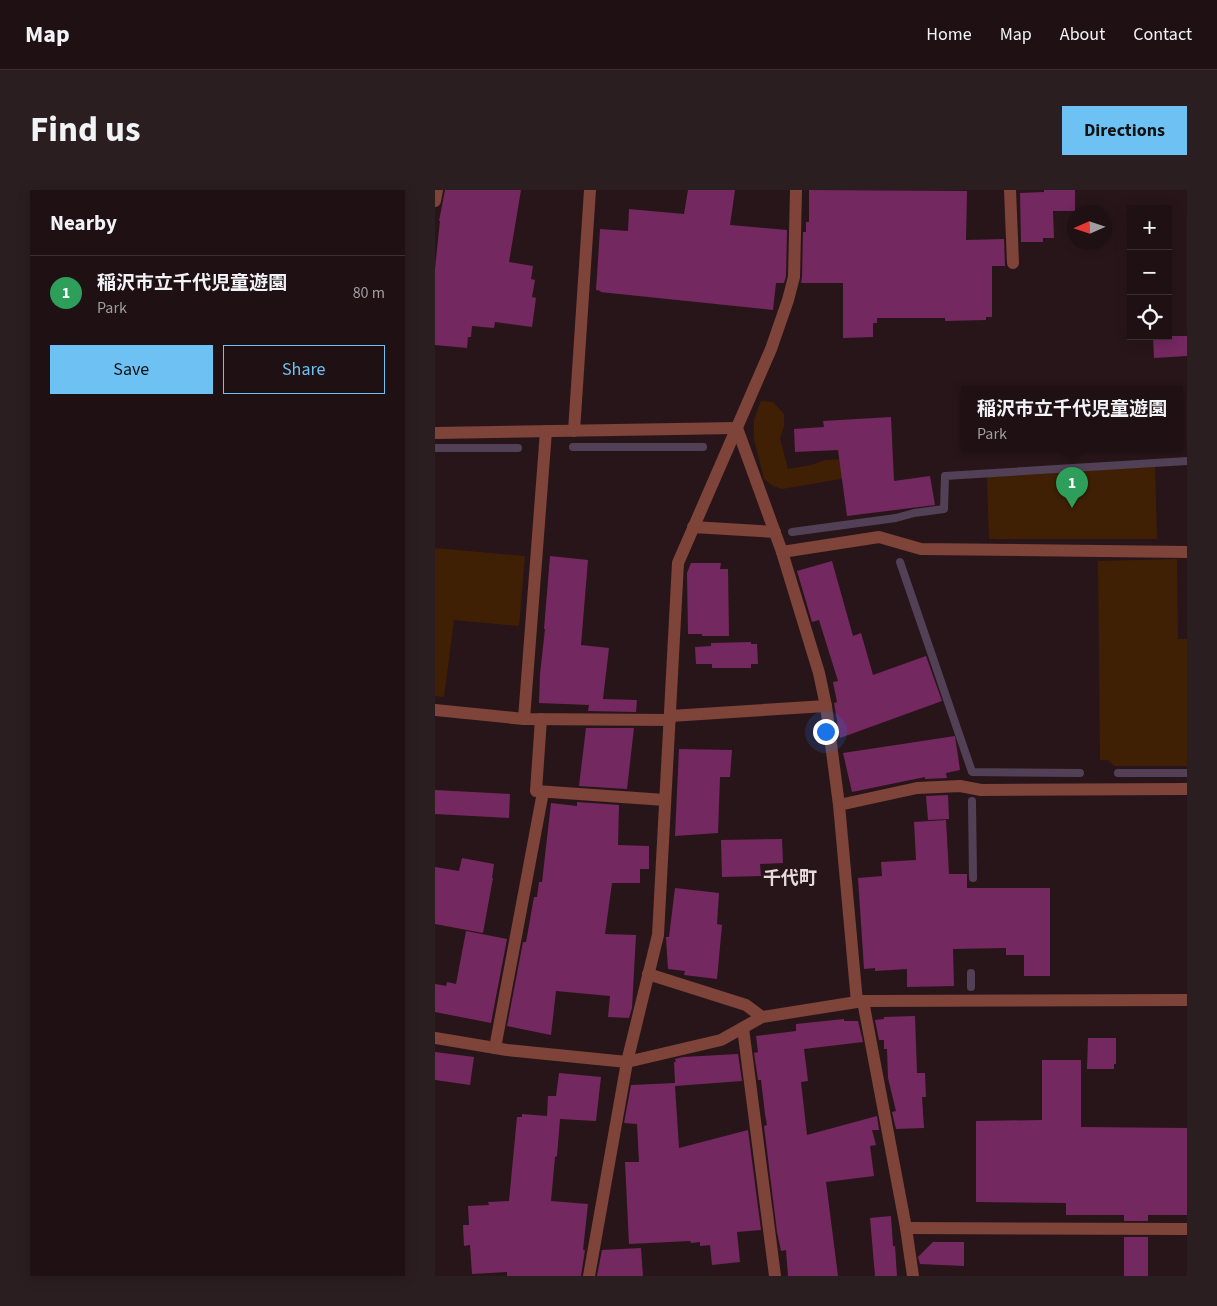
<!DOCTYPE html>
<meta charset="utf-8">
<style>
:root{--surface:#1e1013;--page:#2b1e21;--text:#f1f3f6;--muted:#a19da0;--line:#3c3033;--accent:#6ec2f3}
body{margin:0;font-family:"Source Sans 3","Noto Sans JP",sans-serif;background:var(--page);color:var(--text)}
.controls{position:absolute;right:15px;top:15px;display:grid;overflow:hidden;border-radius:0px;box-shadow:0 2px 12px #0003}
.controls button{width:45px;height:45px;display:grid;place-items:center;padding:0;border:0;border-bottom:1px solid var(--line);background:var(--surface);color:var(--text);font:25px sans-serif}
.compass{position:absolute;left:632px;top:15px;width:45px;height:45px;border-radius:50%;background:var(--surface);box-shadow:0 2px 12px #0003;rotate:267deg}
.you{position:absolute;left:390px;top:541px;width:18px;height:18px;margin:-12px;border:4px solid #fff;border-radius:50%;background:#1a73e8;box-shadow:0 0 0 8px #1a73e833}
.badge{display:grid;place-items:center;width:32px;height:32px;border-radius:50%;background:var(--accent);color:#fff;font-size:16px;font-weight:700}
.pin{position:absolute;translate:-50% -41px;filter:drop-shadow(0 1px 2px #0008)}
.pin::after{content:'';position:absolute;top:26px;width:18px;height:15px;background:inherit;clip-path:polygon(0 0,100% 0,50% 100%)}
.popup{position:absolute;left:526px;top:196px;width:222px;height:65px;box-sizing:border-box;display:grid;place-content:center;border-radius:0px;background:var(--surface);filter:drop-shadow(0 1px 4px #0005);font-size:16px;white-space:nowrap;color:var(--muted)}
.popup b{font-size:19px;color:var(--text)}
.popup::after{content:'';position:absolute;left:50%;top:100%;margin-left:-10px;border:10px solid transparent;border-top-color:var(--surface)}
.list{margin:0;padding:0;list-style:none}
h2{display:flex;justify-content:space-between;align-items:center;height:65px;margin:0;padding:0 20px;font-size:21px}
h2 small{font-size:16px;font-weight:400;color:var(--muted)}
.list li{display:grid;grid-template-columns:32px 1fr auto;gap:15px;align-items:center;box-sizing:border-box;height:75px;padding:0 20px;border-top:1px solid var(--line)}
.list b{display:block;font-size:19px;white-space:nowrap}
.list p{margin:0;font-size:16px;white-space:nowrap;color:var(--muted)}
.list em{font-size:16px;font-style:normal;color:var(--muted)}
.actions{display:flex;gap:10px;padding:15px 20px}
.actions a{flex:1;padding:11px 0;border:1px solid var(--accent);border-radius:0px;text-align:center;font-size:18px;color:var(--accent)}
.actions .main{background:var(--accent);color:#111}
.icon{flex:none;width:28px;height:28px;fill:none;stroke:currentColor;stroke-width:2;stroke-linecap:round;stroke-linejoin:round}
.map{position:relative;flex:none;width:752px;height:1086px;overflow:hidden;border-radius:0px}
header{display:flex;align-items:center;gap:30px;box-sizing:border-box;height:70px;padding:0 25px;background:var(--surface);border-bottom:1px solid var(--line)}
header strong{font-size:24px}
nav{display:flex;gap:28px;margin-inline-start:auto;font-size:18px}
.intro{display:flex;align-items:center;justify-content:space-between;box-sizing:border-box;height:120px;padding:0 30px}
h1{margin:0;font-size:35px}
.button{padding:12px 22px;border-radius:0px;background:var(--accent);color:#111;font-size:18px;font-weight:700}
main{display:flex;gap:30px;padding:0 30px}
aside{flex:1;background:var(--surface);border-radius:0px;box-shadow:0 2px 12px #0003}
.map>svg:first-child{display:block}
.green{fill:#402005}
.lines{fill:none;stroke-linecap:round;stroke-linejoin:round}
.stream{stroke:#524156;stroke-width:8}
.building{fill:#742860}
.lane{stroke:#7e4339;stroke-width:12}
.street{stroke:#7e4339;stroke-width:12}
.labels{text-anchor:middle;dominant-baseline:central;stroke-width:4;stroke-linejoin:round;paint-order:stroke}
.quarter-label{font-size:18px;font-weight:bold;fill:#e8dadc;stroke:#281519}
</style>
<header>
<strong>Map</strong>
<nav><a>Home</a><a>Map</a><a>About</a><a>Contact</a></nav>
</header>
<div class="intro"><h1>Find us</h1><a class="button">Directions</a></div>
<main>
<aside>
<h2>Nearby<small></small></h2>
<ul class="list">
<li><span class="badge" style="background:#2e9e5b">1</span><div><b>稲沢市立千代児童遊園</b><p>Park</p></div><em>80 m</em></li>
</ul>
<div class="actions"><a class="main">Save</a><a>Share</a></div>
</aside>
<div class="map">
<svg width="752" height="1086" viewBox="0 0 752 1086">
<rect width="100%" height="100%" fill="#281519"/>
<g class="green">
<polygon points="326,211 338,212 349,224 349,236 345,248 353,279 376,275 390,270 411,269 417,287 400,290 347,299 338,296 329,289 319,249 319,230"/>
<polygon points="720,277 722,349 554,349 552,287"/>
<polygon points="0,358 90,366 84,436 19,430 9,507 0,506"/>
<polygon points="742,369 743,449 752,449 752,576 679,576 673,570 665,570 663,371"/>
</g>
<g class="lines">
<g class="stream">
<polyline points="138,257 268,257"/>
<polyline points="0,258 83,258"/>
<polyline points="357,342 461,328 479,323 509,319 510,286 752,271"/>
<polyline points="465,372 537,582 645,583"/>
<polyline points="683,583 752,583"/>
<polyline points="537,611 538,688"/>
<polyline points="536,797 536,783"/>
</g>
</g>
<g class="building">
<polygon points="10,0 86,0 74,72 98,76 96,89 100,90 97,107 101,108 97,137 60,132 59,138 37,136 36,147 33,147 32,158 0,155 0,79 5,31 4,31"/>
<polygon points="253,0 300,0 295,35 352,40 351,86 349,93 341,93 338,120 165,102 166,101 161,100 165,39 193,41 194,19 249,24"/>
<polygon points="374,0 532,1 531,50 569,49 570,76 557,76 557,127 551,127 551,130 510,131 510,128 442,128 442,133 438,133 438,147 408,148 408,93 366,93 367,87 368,42 371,42 371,32 374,32"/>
<polygon points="609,0 640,0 640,21 618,21 619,48 608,48 608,52 586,52 585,3 609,2"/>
<polygon points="718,146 752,146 752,166 719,168"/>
<polygon points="456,227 459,291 495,286 500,315 412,326 403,260 360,262 359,239 389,237 388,231"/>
<polygon points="115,366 153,370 146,455 174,458 168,509 202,510 201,522 153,521 154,515 104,513 105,484 110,439 109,439"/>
<polygon points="397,371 418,446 426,443 438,485 491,466 507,511 405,548 399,513 402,512 398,492 403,491 384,430 377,432 362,381"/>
<polygon points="256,373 286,373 285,379 293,379 294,446 267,446 267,444 253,444 252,383"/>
<polygon points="316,452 316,454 322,454 323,474 316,474 316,478 277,478 277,474 261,474 260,457 276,456 276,453"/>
<polygon points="151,538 199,538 192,599 144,596"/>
<polygon points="520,546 525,580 511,583 512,588 490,589 490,587 417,602 408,563"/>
<polygon points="244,559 297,560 295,587 285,587 283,643 240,646"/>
<polygon points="0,600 75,604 74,628 0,624"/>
<polygon points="513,605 514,629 493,630 491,606"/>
<polygon points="142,612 184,615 183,655 214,656 214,679 205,679 205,693 177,693 170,744 201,745 197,818 194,828 173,827 175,806 121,801 116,845 72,836 88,752 91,752 99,707 102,707 104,692 107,692 116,613 142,616"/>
<polygon points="511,630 514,684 532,684 532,698 615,698 615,786 589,786 589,765 571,765 571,758 518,759 519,796 472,797 472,779 440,781 440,778 429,779 423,688 447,686 446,672 481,670 479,632"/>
<polygon points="347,649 348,673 325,674 326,686 287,687 286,650"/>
<polygon points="27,668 59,674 57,688 58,688 48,743 0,734 0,677 24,681"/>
<polygon points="240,698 284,703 282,734 287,735 282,789 249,785 250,781 233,779 231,748 231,747 234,747"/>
<polygon points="31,741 72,749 56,833 0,822 0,794 11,796 12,792 21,794"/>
<polygon points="480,826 482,883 490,883 491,907 487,907 489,938 461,939 457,922 461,921 453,888 452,859 449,859 449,850 444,850 440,830 449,829 449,827"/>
<polygon points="409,829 409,831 423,831 428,852 369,859 373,891 366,892 372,945 442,926 444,940 437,940 441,955 435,956 439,986 391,992 403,1086 353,1086 351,1060 346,1061 342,1042 329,936 332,935 330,924 326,890 323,890 319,863 323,862 321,846 361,841 361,834"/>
<polygon points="653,848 681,848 681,874 679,874 679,879 652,879"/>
<polygon points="0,862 39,867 35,895 0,890"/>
<polygon points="303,864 307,891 240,896 244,958 313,940 326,1040 302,1042 305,1072 277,1075 275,1055 265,1056 265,1052 256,1053 255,1051 194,1054 190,972 204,972 202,934 189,933 196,895 240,893 239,872 241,872 240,869 248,867"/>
<polygon points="607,870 646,870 646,937 752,938 752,1025 713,1025 713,1031 689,1031 689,1025 631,1025 631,1013 541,1012 541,931 607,930"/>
<polygon points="124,883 166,887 161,931 125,929 122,966 120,967 116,1011 153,1014 148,1060 150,1060 146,1086 72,1086 72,1082 37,1084 35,1055 29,1056 28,1035 34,1035 33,1016 54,1015 53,1012 74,1011 82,927 87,927 87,924 112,926 113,906 121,906"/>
<polygon points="456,1026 458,1056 460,1056 462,1086 440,1086 435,1028"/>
<rect x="689" y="1047" width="24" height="39"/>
<polygon points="498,1052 529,1052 529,1076 485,1074 483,1067"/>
<polygon points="206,1058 208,1086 162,1086 167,1060"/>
</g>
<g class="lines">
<polyline class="lane" points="575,0 578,73"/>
<g class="street">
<polyline points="0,11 2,0"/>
<polyline points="302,238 347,362 384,483 391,516 404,615 422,812"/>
<polyline points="139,241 155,0"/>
<polyline points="0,243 302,238"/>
<polyline points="258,337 340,342"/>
<polyline points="347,362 444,347 486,359 752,362"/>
<polyline points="0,520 89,529 235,530"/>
<polyline points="235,526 391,516"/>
<polyline points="89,529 111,241"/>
<polyline points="106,529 101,601 230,610"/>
<polyline points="404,615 482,598 525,596 546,600 752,599"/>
<polyline points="213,784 311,815 327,827"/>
<polyline points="428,811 471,1038 478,1086"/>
<polyline points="308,838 340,1086"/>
<polyline points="0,848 72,860 192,872 286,850 327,827 428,811 752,810"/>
<polyline points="60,858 108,602"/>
<polyline points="471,1038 752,1039"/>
<polyline points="154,1086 192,872 223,745 243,373 336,159 353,110 359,87 361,0"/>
</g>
</g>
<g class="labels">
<g class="quarter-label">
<text x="355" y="688">千代町</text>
</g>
</g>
</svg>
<div class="controls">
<button>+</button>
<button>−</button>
<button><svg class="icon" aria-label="locate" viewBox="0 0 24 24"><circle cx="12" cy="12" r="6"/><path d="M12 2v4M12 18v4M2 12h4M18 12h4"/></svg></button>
</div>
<svg class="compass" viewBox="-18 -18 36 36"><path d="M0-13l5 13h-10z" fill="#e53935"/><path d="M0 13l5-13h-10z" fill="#a19da0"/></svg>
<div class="you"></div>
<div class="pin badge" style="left:637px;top:318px;background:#2e9e5b">1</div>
<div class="popup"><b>稲沢市立千代児童遊園</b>Park</div>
</div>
</main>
